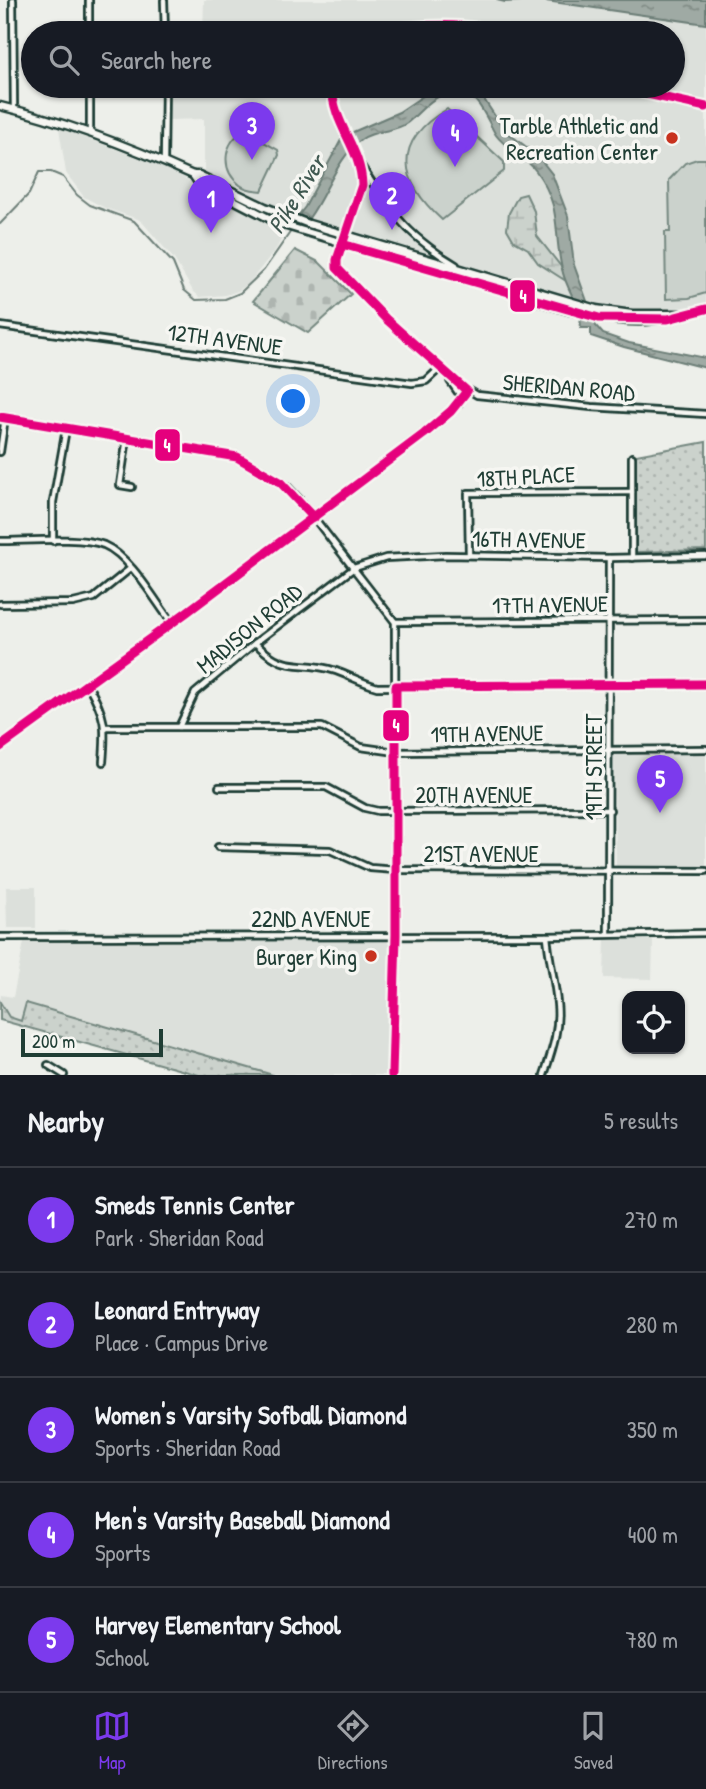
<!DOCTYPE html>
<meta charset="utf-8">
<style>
:root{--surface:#171b24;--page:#242831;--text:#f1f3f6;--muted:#9ea1a6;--line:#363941;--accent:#7c3aed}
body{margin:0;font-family:"Patrick Hand",sans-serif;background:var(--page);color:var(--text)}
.controls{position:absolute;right:21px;bottom:21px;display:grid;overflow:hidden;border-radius:14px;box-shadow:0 2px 5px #0004}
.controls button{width:63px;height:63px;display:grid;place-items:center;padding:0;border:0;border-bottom:2px solid var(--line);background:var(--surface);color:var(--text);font:35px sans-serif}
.scale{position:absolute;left:21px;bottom:18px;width:142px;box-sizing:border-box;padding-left:7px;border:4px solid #1f3d34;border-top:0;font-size:19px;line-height:24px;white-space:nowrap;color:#1f3d34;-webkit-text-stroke:5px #f6f6f2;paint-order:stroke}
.you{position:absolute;left:294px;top:402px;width:24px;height:24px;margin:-18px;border:5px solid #fff;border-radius:50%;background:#1a73e8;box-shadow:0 0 0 10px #1a73e833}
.badge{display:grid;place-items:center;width:46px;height:46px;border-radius:50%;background:var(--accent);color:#fff;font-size:23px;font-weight:700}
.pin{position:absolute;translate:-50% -58px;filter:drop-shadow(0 2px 4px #0008)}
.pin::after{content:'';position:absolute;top:37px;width:24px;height:21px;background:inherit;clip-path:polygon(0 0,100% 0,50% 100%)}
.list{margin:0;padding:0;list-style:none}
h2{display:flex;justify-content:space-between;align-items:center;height:91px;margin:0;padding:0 28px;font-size:30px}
h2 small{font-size:23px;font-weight:400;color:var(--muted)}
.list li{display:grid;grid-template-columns:46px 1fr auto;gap:21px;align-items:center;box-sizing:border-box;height:105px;padding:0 28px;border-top:2px solid var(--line)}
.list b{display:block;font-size:26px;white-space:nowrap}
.list p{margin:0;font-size:23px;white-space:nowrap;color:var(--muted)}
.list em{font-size:23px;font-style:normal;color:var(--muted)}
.icon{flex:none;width:38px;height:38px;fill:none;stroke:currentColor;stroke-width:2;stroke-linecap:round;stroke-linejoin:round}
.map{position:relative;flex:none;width:706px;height:1075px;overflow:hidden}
.search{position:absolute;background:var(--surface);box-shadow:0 2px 5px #0004;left:21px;right:21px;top:21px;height:77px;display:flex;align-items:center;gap:18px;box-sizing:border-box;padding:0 24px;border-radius:38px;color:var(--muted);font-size:26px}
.sheet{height:616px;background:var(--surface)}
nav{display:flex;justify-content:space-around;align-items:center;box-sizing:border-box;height:98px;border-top:2px solid var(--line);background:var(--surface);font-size:19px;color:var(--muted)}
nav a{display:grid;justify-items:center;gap:4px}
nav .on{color:var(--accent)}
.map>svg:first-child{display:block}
.built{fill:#dce0db}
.grass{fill:#cbd2cc;stroke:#758880;stroke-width:2}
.wetland{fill:url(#wetland-marsh);stroke:#758880;stroke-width:2}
.cemetery{fill:url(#cemetery-stones);stroke:#758880;stroke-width:2}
.park{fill:url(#park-dots);stroke:#758880;stroke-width:2}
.water{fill:url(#water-ripples);stroke:#6c7e77;stroke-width:2}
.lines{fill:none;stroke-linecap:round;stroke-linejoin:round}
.stream{stroke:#6c7e77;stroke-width:2}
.minor-casing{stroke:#1f3d34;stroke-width:10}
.major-casing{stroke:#1f3d34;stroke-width:11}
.minor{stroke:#f6f6f2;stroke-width:4.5}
.major{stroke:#f6f6f2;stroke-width:6}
.bus-1-casing{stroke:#f6f6f2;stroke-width:14}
.bus-1{stroke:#e5007d;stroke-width:9}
.poi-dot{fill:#c8321e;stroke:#f6f6f2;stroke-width:2.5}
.labels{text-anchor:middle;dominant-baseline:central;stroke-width:7;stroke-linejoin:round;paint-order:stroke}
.poi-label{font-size:23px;fill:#1f3d34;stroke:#f6f6f2;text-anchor:end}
.street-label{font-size:23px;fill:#1f3d34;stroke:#f6f6f2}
.water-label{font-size:24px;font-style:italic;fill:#3f5850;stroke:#f6f6f2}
.line-badge{stroke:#f6f6f2;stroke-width:2.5}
.badge-label{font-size:19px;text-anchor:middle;font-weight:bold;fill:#fff}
</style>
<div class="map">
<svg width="706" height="1075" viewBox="0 0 706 1075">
<defs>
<pattern id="wetland-marsh" width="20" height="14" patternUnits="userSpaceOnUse" patternTransform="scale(1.75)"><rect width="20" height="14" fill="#cbd2cc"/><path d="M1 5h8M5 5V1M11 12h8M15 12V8" fill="none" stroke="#aeb5b0"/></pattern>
<pattern id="cemetery-stones" width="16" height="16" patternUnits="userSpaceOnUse" patternTransform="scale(1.75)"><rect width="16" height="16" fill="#cbd2cc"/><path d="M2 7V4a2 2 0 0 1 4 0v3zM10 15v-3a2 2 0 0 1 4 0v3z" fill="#aeb5b0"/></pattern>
<pattern id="park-dots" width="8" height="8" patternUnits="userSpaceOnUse" patternTransform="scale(1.75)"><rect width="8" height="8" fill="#cbd2cc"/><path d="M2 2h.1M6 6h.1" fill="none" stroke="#aeb5b0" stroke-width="1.8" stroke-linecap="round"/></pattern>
<pattern id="water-ripples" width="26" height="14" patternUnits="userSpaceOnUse" patternTransform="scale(1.75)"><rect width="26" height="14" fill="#9faaa4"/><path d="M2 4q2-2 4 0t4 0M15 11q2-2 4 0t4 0" fill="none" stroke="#818c86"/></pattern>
</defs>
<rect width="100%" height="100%" fill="#edefea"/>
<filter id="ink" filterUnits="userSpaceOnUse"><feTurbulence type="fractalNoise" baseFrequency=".0143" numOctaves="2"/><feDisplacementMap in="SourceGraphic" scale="14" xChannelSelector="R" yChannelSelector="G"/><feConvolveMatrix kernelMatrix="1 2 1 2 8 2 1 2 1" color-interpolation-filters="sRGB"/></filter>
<g filter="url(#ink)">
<g class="built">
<polygon points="204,0 497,0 505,2 538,0 704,23 706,25 706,303 667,310 651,316 609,315 416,261 291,221 276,249 248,284 238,291 226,295 200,297 193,291 174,259 143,223 138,219 105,208 84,197 66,173 59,128 163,167 195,184 204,174 204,119 169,120 168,86 673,86 673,33 203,33"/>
<polygon points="618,754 706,754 706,866 616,866 614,756"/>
<polygon points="6,887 36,887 36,928 7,928"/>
<polygon points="605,940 653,940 652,979 604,978"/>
<polygon points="342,941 387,942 392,946 386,1075 273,1075 27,1003 21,1021 9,1017 0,1002 1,995 13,997 24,942"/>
</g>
<g class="grass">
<path d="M447 109 504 162V171L442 220C399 181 391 142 447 109Z"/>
<path d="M244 131 278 150 279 155 262 191C254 190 246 190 240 185 220 170 223 142 244 131Z"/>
<polygon points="697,159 706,159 706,293 689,298 666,299 665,232 670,232 669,180 685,163"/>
</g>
<polygon class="wetland" points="526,194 534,211 537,236 562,268 566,281 538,263 528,249 514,241 507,229 509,213 518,196"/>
<polygon class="cemetery" points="295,250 319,262 351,294 308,333 253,301"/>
<g class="park">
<polygon points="706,442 706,550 636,552 636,455"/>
<polygon points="0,1002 9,1017 21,1021 26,1003 273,1075 199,1075 0,1020"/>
</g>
<g class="water">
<polygon points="497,0 706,0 706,24 539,0 505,2"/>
<path d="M449 86 476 87 504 130 537 155 552 174 568 216 574 265 596 326 603 334 629 343 706 358V368L624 347 591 336V328H581C581 306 568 292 563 273 552 232 564 210 536 171 525 156 506 149 496 135 486 119 478 90 455 92 432 94 423 110 407 123 394 133 376 129 362 139 338 156 327 193 309 218L307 219 298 216 305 207 341 140 353 132 399 112 426 94Z"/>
</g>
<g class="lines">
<polyline class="stream" points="0,224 29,194 39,172 51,172 63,177 77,195 90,205 134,221 173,263 184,290 196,300 225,299 240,293 264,270 291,231"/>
<g class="minor-casing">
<g id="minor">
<polyline points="13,0 14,109"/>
<polyline points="89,0 89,33"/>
<polyline points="164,0 165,33"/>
<path d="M372 33C413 22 473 23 513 33"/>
<polyline points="90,86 90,133"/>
<path d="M332 86C329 124 374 188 398 218 413 236 436 253 456 265"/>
<polyline points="626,86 643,93 706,107"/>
<polyline points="164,162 165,86"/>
<polyline points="364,172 362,185 337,260 337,268 354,288 452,380 477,395 591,407 706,414"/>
<polyline points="0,326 412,383 426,381 440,368"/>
<polyline points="450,381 459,394 459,404"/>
<polyline points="0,417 219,453 250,463 287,486 301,501 395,622 396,935 392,1075"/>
<polyline points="127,438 120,485 132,487"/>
<polyline points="0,452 5,418"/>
<polyline points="632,457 632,558"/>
<path d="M0 541C27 541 81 536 104 545 130 556 155 601 172 623"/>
<polyline points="53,541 53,502 66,429"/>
<polyline points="469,555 468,493 632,492"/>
<polyline points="0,604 73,603 94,598 131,568"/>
<polyline points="395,622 706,620"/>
<path d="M255 643C289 676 299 658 336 671 350 676 363 683 377 687L706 684"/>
<path d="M88 685C106 717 106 726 103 762"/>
<polyline points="106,727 322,727 361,747 396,752 706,749"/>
<polyline points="179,727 195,693 255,643 354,568 386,558 445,555 609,558 706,556"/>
<path d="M0 747C126 659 250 567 371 473 395 455 456 415 467 391"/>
<polyline points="219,787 326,787 365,808 378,811 610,810"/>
<polyline points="218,847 330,850 370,868 396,870 706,871"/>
<polyline points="608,934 609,558"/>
<polyline points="0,937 547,936 706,933"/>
<polyline points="48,1065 64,1075"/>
<path d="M544 1075C552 1051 560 1029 557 1003 555 981 549 959 547 936"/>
</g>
</g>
<g class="major-casing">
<g id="major">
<path d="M0 106C66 122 131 147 193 175H199L265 207 309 224 596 309 632 314H680"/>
<path d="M193 175 197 181 280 224 569 311C600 318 637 326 668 318 681 315 693 311 706 309"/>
</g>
</g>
<use href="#minor" class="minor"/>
<use href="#major" class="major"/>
<g class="bus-1-casing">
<g id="bus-1">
<path d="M372 33C419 23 466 23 513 33"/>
<polyline points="626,86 643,93 706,107"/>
<polyline points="342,244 599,318 668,319 706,309"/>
<polyline points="0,417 237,457 280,482 314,518"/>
<path d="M0 747 187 612 424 434 451 411 467 391 386 319 337 268V260L362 185C361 147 333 126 332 86"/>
<polyline points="392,1075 396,935 396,686 706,684"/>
</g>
</g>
<use href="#bus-1" class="bus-1"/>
</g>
</g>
<g class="poi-dot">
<circle cx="672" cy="138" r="7"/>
<circle cx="371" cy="956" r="7"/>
</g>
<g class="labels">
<g class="poi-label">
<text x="658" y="125">Tarble Athletic and<tspan x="658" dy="26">Recreation Center</tspan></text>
<text x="357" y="956">Burger King</text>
</g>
<g class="street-label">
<text transform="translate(225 339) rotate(8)">12TH AVENUE</text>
<text transform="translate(569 387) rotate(5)">SHERIDAN ROAD</text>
<text transform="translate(526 476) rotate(-3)">18TH PLACE</text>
<text transform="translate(529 539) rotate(1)">16TH AVENUE</text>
<text transform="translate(550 604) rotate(-1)">17TH AVENUE</text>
<text transform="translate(249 628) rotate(-39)">MADISON ROAD</text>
<text transform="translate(487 733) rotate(-1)">19TH AVENUE</text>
<text transform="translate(593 767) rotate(-90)">19TH STREET</text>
<text x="474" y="794">20TH AVENUE</text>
<text x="481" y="853">21ST AVENUE</text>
<text x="311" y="918">22ND AVENUE</text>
</g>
<g class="water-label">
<text transform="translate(296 194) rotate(-58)">Pike River</text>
</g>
</g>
<g class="line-badge">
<rect x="509" y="279" width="27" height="34" rx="7" fill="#e5007d"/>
<rect x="154" y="428" width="27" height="34" rx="7" fill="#e5007d"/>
<rect x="382" y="709" width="28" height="33" rx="7" fill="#e5007d"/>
</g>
<g class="badge-label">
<text x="523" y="303">4</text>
<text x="167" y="452">4</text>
<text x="396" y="732">4</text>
</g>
</svg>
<div class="controls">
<button><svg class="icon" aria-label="locate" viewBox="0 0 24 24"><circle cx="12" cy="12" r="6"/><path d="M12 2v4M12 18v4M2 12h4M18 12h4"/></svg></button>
</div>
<div class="scale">200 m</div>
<div class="you"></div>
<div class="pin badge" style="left:211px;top:233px">1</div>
<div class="pin badge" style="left:392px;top:230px">2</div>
<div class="pin badge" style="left:252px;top:160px">3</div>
<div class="pin badge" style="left:455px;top:167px">4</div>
<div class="pin badge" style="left:660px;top:813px">5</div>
<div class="search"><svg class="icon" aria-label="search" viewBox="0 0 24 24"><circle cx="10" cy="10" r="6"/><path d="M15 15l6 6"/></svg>Search here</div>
</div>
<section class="sheet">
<h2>Nearby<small>5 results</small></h2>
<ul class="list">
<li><span class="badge">1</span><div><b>Smeds Tennis Center</b><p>Park · Sheridan Road</p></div><em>270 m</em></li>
<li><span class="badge">2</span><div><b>Leonard Entryway</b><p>Place · Campus Drive</p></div><em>280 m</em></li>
<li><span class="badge">3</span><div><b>Women's Varsity Sofball Diamond</b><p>Sports · Sheridan Road</p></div><em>350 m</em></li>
<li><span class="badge">4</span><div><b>Men's Varsity Baseball Diamond</b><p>Sports</p></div><em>400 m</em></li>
<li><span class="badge">5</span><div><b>Harvey Elementary School</b><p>School</p></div><em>780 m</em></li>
</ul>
</section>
<nav>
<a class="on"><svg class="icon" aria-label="map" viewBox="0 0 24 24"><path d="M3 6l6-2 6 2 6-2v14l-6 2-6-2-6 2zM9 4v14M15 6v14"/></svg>Map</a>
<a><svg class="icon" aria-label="directions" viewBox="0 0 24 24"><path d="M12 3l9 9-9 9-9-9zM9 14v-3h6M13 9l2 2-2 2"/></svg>Directions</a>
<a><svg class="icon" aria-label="saved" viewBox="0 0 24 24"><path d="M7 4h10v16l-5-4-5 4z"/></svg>Saved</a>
</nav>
